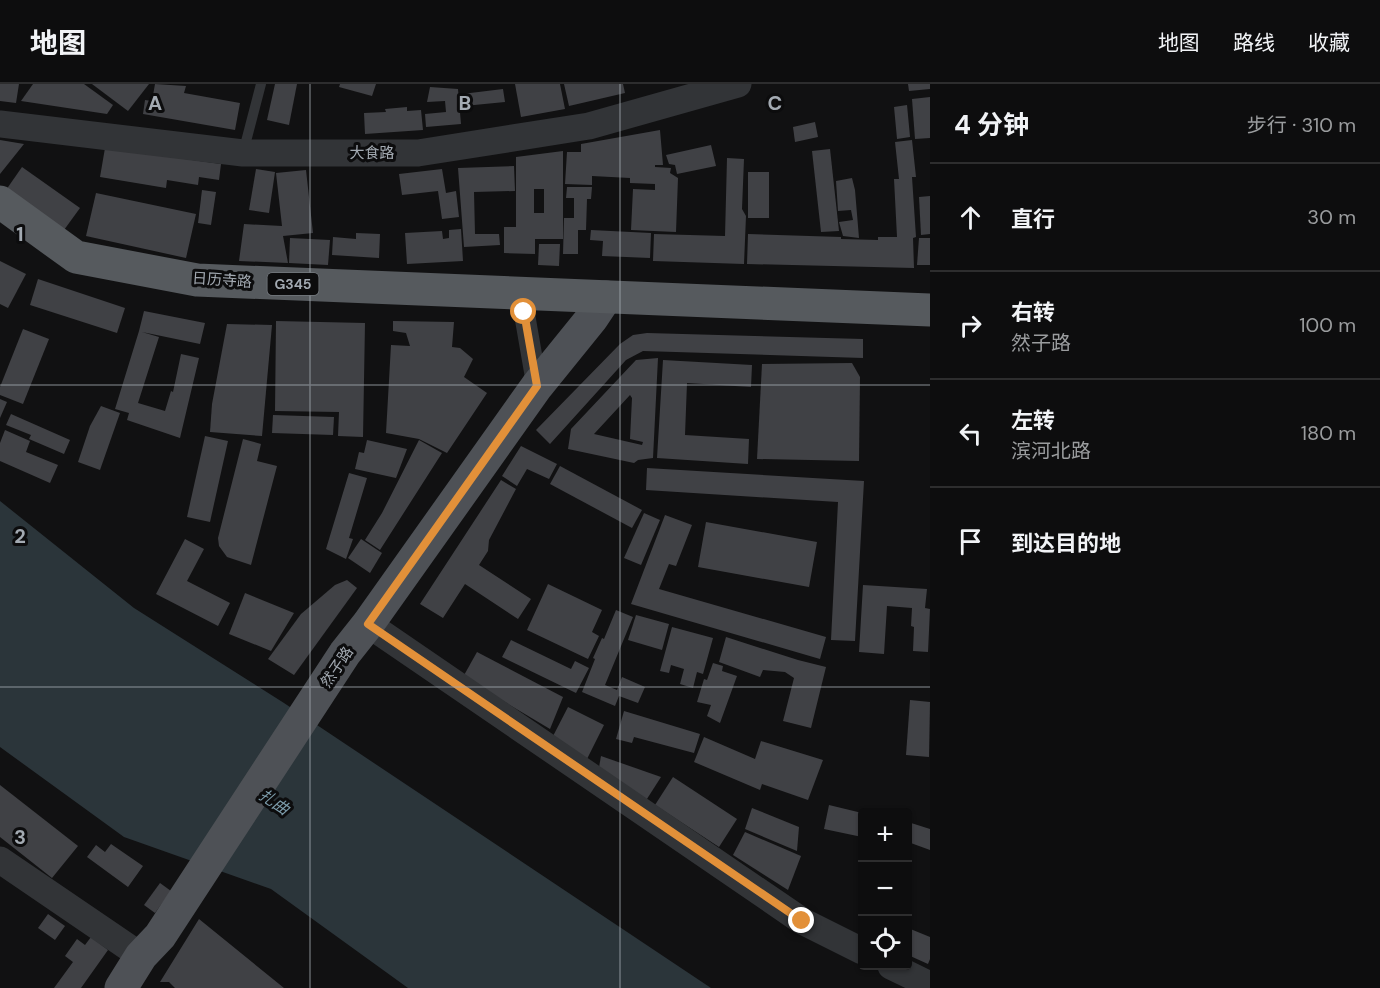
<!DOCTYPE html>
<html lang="zh">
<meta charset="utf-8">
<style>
:root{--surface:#0d0d0e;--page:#1b1b1c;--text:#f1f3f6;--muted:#9a9c9e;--line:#2d2d2e}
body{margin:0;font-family:"DM Sans","Noto Sans SC",sans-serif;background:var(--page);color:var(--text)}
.controls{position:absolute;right:18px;bottom:18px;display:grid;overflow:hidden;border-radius:6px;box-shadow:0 2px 4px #0004}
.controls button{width:54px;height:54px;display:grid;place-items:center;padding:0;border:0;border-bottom:2px solid var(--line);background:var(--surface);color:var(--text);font:30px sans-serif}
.stop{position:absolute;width:18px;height:18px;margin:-14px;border:4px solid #e29039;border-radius:50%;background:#fff}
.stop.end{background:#e29039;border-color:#fff;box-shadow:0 2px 6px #0008}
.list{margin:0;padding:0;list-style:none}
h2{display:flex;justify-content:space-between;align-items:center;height:78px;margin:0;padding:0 24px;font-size:26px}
h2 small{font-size:20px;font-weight:400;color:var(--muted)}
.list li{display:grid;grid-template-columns:39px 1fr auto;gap:18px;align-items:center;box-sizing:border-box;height:108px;padding:0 24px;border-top:2px solid var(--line)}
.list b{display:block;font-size:22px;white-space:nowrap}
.list p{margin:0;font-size:20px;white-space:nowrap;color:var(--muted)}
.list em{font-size:20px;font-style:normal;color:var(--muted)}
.icon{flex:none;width:33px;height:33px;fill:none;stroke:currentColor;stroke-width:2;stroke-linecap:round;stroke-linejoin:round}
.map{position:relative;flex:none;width:930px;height:904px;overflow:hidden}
header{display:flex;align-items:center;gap:36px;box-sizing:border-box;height:84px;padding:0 30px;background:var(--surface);border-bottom:2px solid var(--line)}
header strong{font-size:28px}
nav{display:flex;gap:33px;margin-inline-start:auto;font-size:21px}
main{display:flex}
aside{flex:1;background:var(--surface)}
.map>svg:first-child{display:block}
.water{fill:#2b353a}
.building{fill:#404145;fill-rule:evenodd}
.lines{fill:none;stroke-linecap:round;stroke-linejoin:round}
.service{stroke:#323437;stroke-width:10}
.minor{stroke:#323437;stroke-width:21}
.tertiary{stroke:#323437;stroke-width:27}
.primary{stroke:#4e5156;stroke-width:33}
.trunk{stroke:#565a5e;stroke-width:33}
.route{stroke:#e29039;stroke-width:8}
.grid{fill:none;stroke:#a3aab2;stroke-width:1.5;stroke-opacity:0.55}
.labels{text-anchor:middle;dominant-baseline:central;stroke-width:6;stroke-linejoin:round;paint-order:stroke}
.shield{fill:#0c0c0d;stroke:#767b80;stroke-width:1.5}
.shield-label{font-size:14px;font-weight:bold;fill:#a3aab2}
.street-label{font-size:15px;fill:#a3aab2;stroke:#0c0c0d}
.water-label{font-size:16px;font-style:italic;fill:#7c9cab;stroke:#0c0c0d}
.grid-label{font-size:20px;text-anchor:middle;font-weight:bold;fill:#a3aab2;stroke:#0c0c0d;stroke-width:6;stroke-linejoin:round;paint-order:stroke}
</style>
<header>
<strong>地图</strong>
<nav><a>地图</a><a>路线</a><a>收藏</a></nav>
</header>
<main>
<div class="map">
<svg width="930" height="904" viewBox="0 0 930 904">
<rect width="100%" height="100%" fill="#111112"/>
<polygon class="water" points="0,417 134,524 284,619 711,904 408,904 271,805 124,753 0,663"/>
<g class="building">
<polygon points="0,0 19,0 16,19 0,17"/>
<polygon points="33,0 84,0 113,21 107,30 21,17"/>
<polygon points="92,0 149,0 128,27"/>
<polygon points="155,0 186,2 184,9 240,19 235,46 143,30 145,16 152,17"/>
<polygon points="275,0 297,0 289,41 267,36"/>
<polygon points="340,0 376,0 372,12 339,3"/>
<polygon points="515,0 560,0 565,25 521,33"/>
<polygon points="564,0 623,0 625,9 569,22"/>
<polygon points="908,0 930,0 930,5 909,7"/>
<polygon points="430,3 458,5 461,40 426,43 425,30 446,28 445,17 427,18"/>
<polygon points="503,5 505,18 464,22 462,10"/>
<polygon points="930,13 930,54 915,55 912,15"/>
<polygon points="907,21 910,53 897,55 894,23"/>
<polygon points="407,23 407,27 421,26 423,46 365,50 364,29 386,28 385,25"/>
<polygon points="815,38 818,53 795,58 793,43"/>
<polygon points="660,46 663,81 655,81 655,83 671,84 670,89 678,94 676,148 631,146 633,105 655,106 655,100 630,99 630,94 592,92 592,101 565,100 567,68 581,68 581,60"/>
<polygon points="0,56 24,60 0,90"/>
<polygon points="912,56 916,93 912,93 916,153 913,154 914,184 747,180 748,150 841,153 841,155 878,156 878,153 897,153 894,95 899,95 895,58"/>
<polygon points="711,61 716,82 677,90 675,81 669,80 666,71"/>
<polygon points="105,64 221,80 219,96 199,93 198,101 167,96 166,104 100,93"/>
<polygon points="830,65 839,147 821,148 812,67"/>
<path d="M563 67V155H535V170L504 169V143H516V73ZM534 105H544V129H534Z"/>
<polygon points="727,74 744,75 742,125 746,132 744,180 653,177 654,150 725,152"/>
<polygon points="514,82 515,107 474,108 475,150 499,150 500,161 464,163 458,84"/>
<polygon points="22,83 80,124 64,146 6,106"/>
<polygon points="256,85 275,88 269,129 249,126"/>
<polygon points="442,85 446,109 456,107 459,133 442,135 438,107 402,111 399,90"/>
<polygon points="306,86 313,149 283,152 288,179 239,177 244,140 282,142 276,89"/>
<rect x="748" y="88" width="21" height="46"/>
<polygon points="852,94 855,106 859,154 843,152 839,138 853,136 851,126 838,127 836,97"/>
<polygon points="567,103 592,103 591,115 587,115 586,146 578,146 578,170 563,170 564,134 574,134 574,114 566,114"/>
<polygon points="202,106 216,108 211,141 198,139"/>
<polygon points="96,109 196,130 186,174 86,152"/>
<polygon points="930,112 930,150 921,151 919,113"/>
<polygon points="461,145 463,177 407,180 405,149 442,147 443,155 449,154 449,146"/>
<polygon points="591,146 651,149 650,174 602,172 603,157 590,156"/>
<polygon points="356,149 380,150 379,174 332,171 333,153 356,155"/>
<polygon points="290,154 330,156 328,181 289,179"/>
<polygon points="919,154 930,154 930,181 917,181"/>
<polygon points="539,160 560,160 559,182 538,181"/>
<polygon points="0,177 26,190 8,224 0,220"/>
<polygon points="38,195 125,224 117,249 30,221"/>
<polygon points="144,227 205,239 200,260 142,248 159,253 138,319 165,327 171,307 173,308 181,270 199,274 180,354 127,336 129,329 115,325 139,247"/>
<polygon points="276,237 365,239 363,353 338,352 339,328 275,327"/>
<polygon points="393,237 454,238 452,263 460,264 473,275 464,293 487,309 447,369 419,355 386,349 391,261 410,262 406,249 393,247"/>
<polygon points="227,240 272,241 262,352 210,348 212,320"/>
<polygon points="23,245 49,255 23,320 0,311 0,303"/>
<polygon points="647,249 863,255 863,274 643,267 626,276 550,360 536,346 620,260 633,251"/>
<path d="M658 274 653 374 638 376 634 379 568 365 571 345 636 276ZM630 311 632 314 630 355 643 358 642 361 594 350Z"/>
<polygon points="663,276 752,281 751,303 687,299 685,351 749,355 748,380 657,374"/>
<polygon points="852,279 860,293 859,377 757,375 762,280"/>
<polygon points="0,315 7,318 0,334"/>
<polygon points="101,322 120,329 100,386 78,378 90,342"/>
<polygon points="11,330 70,356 64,370 29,355 31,351 6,341"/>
<polygon points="273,331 334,333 333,351 272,349"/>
<polygon points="5,346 30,357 26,368 58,381 50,399 0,377 0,359"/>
<polygon points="205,352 228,357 210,438 187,433"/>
<polygon points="243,355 261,360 257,377 277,382 251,481 227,473 219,462 218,454"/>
<polygon points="367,356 407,365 396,394 355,385 359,368 364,369"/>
<polygon points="419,356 442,369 380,466 365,456 382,429"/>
<polygon points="521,362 557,380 549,395 527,385 517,402 502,392"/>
<polygon points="560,382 642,426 632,444 550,400"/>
<polygon points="647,384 864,397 855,557 831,556 838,418 646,406"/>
<polygon points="349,389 367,394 349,454 353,455 346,475 326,465"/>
<polygon points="501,396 516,405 489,456 488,467 479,481 531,515 518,535 465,500 443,534 420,520"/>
<polygon points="644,429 660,436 641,481 624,474"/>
<polygon points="665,431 692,441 676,482 669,480 659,505 826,553 820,575 631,520"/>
<polygon points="706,438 817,458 809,503 698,483"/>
<polygon points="185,455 204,465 187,497 230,519 218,542 156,510"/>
<polygon points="361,455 382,469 370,489 348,474"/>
<polygon points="347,496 357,504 294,591 268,575 301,530 335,501"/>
<polygon points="548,500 602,526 592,548 599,552 588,575 527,546"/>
<polygon points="863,501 927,505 925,524 930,525 928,568 913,567 914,543 911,542 912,524 887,522 884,570 859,568"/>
<polygon points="245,509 294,529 271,567 229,550"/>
<polygon points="616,526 633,533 605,601 617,606 622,593 645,603 638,619 619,612 615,622 582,608 595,575 593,574 602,554 604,555"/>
<polygon points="636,531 669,540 662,566 628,556"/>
<polygon points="672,543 713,554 703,590 697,588 693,604 680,600 684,585 671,581 669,589 660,587"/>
<polygon points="726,553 798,576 826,583 811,644 783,637 794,594 785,588 763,586 760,593 719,578"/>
<polygon points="511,556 571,585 575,577 589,584 576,609 502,573"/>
<polygon points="477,568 563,613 550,645 463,593"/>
<polygon points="713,579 723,582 722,587 737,592 720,639 707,632 711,621 697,618 704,595 707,596"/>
<polygon points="910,616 930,618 929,673 906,671"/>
<polygon points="568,623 604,641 587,675 551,656"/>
<polygon points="624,627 700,650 694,669 634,653 632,659 616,655"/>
<polygon points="704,653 755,675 761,657 823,676 808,716 762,700 760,706 694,678"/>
<polygon points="601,672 661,693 645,718 598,689"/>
<polygon points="673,693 737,735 719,763 655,721"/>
<polygon points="0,701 78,762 52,794 0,753"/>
<polygon points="829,721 862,729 862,753 824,745"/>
<polygon points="752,724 799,743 797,767 745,745"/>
<polygon points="908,738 930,745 930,766 908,758"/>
<polygon points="745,748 801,772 788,806 733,771"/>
<polygon points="111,760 143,782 128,803 87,773 96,761 105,768"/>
<polygon points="160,799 171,807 155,829 144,821"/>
<polygon points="48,830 65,842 55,856 38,844"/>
<polygon points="199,835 284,904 175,904 169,898 160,898"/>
<polygon points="908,844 930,853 930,875 928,880 908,871"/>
<polygon points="91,853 108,866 81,904 54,904 73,878 65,872 77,855 85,861"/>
</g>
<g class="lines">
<polyline class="service" points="243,69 261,0"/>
<polyline class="minor" points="521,210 537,302"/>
<g class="tertiary">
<polyline points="0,40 243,69 418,69 589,42 738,0"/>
<polyline points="368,540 802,837 862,867"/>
<polyline points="0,776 141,872"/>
<polyline points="891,882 930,901"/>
</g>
<polyline class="primary" points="121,904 141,872 160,852 345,569 368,540 537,302 592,234 606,213"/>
<polyline class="trunk" points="0,118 76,173 197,196 930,226"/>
</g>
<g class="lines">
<polyline class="route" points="524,228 537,302 368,540 802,837"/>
</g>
<path class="grid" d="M310 0V904M620 0V904M0 301H930M0 603H930"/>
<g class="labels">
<rect class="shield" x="267.5" y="189" width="51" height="22" rx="4.5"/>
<g class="shield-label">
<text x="293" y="200">G345</text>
</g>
<g class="street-label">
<text x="372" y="69">大食路</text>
<text transform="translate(222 196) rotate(4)">日历寺路</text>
<text transform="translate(337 583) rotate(-56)">然子路</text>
</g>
<g class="water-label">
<text transform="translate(274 718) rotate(34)">扎曲</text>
</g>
</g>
<g class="grid-label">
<text x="155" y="26">A</text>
<text x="465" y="26">B</text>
<text x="775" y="26">C</text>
<text x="20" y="157">1</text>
<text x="20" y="459">2</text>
<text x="20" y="760">3</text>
</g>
</svg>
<div class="controls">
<button>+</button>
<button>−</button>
<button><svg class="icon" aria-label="locate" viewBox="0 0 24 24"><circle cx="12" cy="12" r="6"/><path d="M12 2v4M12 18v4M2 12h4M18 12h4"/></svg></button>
</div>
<div class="stop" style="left:524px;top:228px"></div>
<div class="stop end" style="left:802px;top:837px"></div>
</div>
<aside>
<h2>4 分钟<small>步行 · 310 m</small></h2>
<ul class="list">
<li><svg class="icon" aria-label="ahead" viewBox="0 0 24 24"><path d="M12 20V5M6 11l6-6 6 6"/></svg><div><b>直行</b></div><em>30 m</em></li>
<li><svg class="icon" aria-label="right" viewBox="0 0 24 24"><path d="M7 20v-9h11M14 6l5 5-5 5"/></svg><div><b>右转</b><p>然子路</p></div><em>100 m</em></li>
<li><svg class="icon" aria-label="left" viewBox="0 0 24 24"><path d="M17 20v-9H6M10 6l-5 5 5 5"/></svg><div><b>左转</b><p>滨河北路</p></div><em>180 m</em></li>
<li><svg class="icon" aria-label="arrive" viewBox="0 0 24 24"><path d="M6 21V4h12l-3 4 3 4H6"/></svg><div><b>到达目的地</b></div></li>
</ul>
</aside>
</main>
